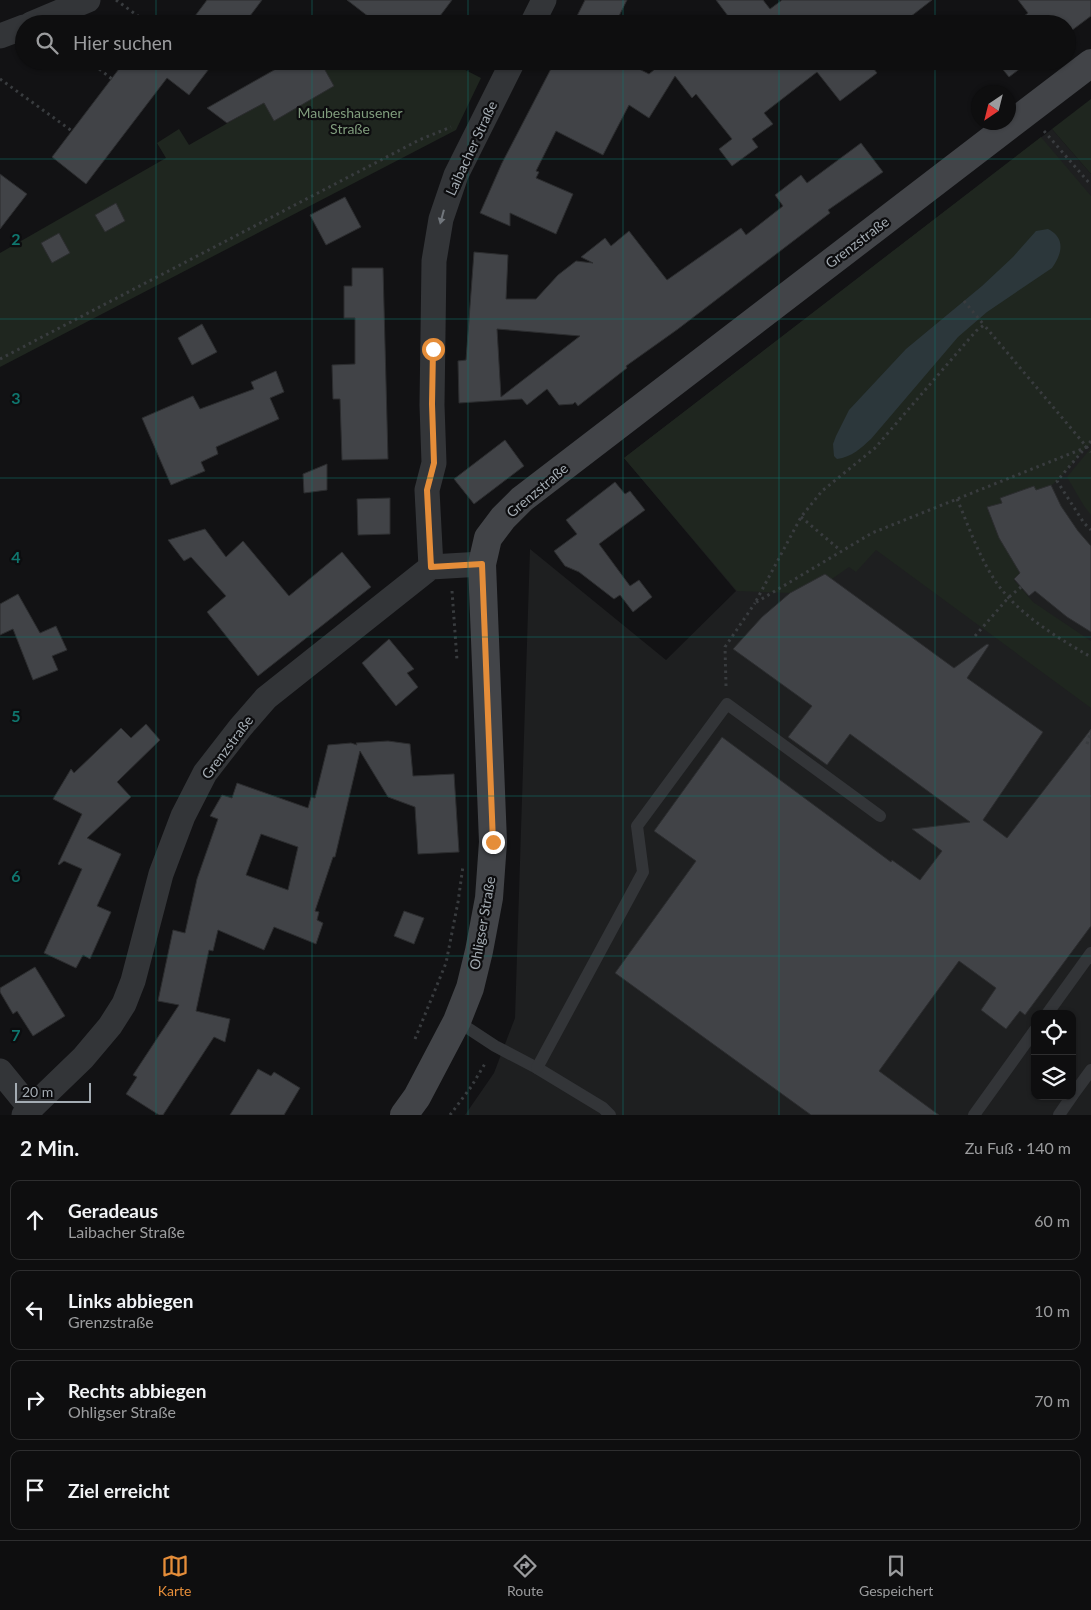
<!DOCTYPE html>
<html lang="de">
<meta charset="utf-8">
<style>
:root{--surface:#0e0e0f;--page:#1c1c1d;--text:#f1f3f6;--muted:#9b9c9e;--line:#2e2e2f;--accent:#e58d39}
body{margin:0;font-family:Lato,sans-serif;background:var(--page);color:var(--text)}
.controls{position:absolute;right:15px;bottom:15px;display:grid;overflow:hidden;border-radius:10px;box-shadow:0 1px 4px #0004}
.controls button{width:45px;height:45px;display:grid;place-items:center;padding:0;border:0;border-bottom:1px solid var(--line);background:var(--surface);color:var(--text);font:25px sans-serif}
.compass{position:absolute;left:971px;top:85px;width:45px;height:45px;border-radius:50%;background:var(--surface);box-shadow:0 1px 4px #0004;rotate:215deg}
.scale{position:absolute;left:15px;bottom:12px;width:76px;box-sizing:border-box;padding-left:5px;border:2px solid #a4acb3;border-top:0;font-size:14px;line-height:18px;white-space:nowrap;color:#a4acb3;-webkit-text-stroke:4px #0d0d0f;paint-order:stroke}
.stop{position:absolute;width:15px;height:15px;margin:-11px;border:4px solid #e58d39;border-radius:50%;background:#fff}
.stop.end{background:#e58d39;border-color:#fff;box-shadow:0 1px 5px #0008}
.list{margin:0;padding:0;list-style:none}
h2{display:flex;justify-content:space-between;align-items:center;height:65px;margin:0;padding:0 20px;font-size:21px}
h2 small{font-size:16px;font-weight:400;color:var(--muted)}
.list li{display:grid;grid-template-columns:32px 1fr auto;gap:15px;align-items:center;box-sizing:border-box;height:80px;margin:0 10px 10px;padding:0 10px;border:1px solid var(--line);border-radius:10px}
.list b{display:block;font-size:19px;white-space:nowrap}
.list p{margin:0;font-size:16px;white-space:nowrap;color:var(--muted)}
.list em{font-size:16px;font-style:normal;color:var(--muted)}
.icon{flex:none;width:28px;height:28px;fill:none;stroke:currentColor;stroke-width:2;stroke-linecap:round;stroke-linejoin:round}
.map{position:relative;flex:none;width:1091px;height:1115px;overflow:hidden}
.search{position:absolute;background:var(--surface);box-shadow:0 1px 4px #0004;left:15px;right:15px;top:15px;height:55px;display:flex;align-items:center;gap:12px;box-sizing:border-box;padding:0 18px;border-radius:28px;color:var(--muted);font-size:19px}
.sheet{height:425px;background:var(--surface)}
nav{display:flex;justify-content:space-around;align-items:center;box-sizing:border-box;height:70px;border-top:1px solid var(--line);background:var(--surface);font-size:14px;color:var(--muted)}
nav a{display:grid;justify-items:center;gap:2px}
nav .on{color:var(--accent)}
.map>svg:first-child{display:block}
.built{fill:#1e1f20;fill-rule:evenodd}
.green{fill:#1f261f}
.water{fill:#2c373b}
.building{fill:#414347;stroke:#2c2d2f;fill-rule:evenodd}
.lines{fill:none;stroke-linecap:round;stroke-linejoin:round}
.path{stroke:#393c3f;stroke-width:3;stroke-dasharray:2.5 4;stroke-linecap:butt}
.lane{stroke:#333538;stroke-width:12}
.street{stroke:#333538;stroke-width:25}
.secondary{stroke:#424448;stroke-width:28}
.oneway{fill:#71767c}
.route{stroke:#e58d39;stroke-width:6}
.grid{fill:none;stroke:#0f766e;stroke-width:1;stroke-opacity:0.55}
.labels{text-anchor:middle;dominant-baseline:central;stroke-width:4.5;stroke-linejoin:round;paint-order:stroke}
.park-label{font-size:14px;fill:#809d7d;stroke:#0d0d0f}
.street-label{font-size:14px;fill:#a4acb3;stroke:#0d0d0f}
.grid-label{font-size:16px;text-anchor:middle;font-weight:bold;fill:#0f766e;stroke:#0d0d0f;stroke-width:4.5;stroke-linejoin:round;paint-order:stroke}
</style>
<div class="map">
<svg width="1091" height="1115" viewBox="0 0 1091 1115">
<rect width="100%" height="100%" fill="#121214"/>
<path class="built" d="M1052 129 1091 174V1115H465L494 1073 515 1018 530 549 666 660 736 591 624 458ZM1035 1014H1072V1096H1035Z"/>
<g class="green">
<polygon points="337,61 448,61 481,78 456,130 0,367 0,253 166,158 157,143 179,129 189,145"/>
<polygon points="1091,99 1091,174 1052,129"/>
<path d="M1041 137 1091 196V444C1078 453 1062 480 1050 486 1034 493 1016 492 1000 498L1002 503 987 508 999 538 1021 572 1014 580 1033 602 1091 641V708L876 550 856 572 849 567 832 579 790 593 737 591 624 458Z"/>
<polygon points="1091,448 1091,515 1084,506 1067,477"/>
</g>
<path class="water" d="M1048 229C1066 238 1062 254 1052 268L987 312 958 337 871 439C861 448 852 457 837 459L834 456 833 444 836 436 849 410 906 349 982 286 1013 257 1036 231Z"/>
<g class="building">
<polygon points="207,0 262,0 244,24 189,24"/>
<polygon points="347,0 452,0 434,24 378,24"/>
<polygon points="585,0 627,0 615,24 573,24"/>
<polygon points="716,0 763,0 770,9 782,0 932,0 901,24 726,24 731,20"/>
<polygon points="1018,0 1091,0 1091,16 1067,34 1067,24 1014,24 1028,13"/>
<polygon points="125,61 215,61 189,95 167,78 86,184 52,157"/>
<polygon points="290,61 320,61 334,86 274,121 264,103 227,123 207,108"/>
<polygon points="555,61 623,61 649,74 665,61 868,61 877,73 840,101 817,72 764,113 773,124 752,139 758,147 732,166 719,149 732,139 696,94 692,98 675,76 649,118 629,105 603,155 556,131 536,171 539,172 536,178 573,194 556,234 510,213 510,226 480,213 502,163"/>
<polygon points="996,61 1030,61 1009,77"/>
<path d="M861 143 883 172 828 210 830 213 678 329 626 366 627 368 578 406 575 402 573 404 559 405 547 389 527 405 522 399 459 403 458 361 466 360 474 252 508 255 506 299H536L558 275 576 261 593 263 581 257 605 238 611 246 629 231 667 280 741 228 746 235 783 206 775 195 801 175 807 183ZM497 329 580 336 501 397Z"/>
<polygon points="0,174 27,194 0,229"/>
<polygon points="345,197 361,227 326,245 310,215"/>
<polygon points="116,203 125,221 105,232 95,215"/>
<polygon points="59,233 70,253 52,263 41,243"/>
<polygon points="352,268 383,268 388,459 342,460 340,399 333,399 332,365 355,364 355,318 344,318 344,286 352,286"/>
<polygon points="202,324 217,352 192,365 178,338"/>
<polygon points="276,371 284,392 270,398 279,419 216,447 218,454 201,462 205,471 171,485 142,418 193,396 200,409 254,389 251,382"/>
<polygon points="505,440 524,466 474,504 454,479"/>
<polygon points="327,464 327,490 304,493 303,474"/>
<polygon points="615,482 625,494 630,491 645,510 599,544 630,586 639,580 652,597 633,612 620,595 614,599 579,572 565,566 554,551 577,534 566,520"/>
<polygon points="1051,485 1061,506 1078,531 1091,546 1091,632 1067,617 1035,591 1029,596 1014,579 1020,573 999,538 987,507 1002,503 1000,498 1034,486 1036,490"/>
<polygon points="390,498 390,534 358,535 357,499"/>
<polygon points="205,529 226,557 243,541 289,596 342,552 371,587 258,676 207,612 226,596 191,557 184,561 168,540"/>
<polygon points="825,574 954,668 987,644 989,645 967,678 1043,732 983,820 1007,838 1091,729 1091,926 1025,1015 1020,1011 1006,1029 981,1010 996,988 959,961 879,1071 939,1115 811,1115 615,973 696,861 654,831 722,737 891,862 892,860 920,880 942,851 912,829 970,822 850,734 827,765 788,737 812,706 733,649 762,617 790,593"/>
<polygon points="18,594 40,633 56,626 67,650 52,656 58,670 33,680 13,629 0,635 0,604"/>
<polygon points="389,639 414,669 407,673 418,687 396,706 362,663"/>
<polygon points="146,724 160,740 117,782 131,797 87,838 121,854 97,906 111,912 90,959 83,955 76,968 44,953 82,869 64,861 59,865 58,864 82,814 53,799 71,769 74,773 121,728 131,738"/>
<path d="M388 741 410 744 413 776 454 774 459 852 418 854 415 807 388 797 360 751 335 857H333L315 911 319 912 317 920 323 923 316 944 274 927 264 950 218 930 213 951 209 950 196 1011 230 1019 225 1042 214 1037 163 1115H159L126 1094 137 1077 133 1075 179 1005 158 1001 173 930 185 933 197 879 218 819 210 816 222 795 232 798 237 783 308 808 311 797 315 798 328 745 351 743 357 745 356 743ZM261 834 298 847 288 890 246 875Z"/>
<polygon points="404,911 424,918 414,944 394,936"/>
<polygon points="35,967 65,1016 33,1036 17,1011 13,1014 0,992 0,988"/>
<polygon points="258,1069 271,1076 274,1072 300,1088 284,1115 230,1115"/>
</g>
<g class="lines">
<g class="path">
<polyline points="116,0 149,24"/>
<polyline points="89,61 112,79"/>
<polyline points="0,79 72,131"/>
<polyline points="1044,131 1091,185"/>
<polyline points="964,301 984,325"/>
<polyline points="0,359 381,160 419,140 451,127"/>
<polyline points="1091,441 1057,481 1084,523 1091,530"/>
<polyline points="1087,447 872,533 755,603 801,517 822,491 875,448 976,331 984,325 1091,452"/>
<path d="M957 499C969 527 979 557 996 582 1019 615 1058 638 1091 657"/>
<polyline points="801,517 840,550"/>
<polyline points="452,591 457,660"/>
<polyline points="975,636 1009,597 1021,587"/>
<polyline points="726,686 725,647 755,603"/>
<polyline points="1087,744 1091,731"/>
<polyline points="415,1039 446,963 458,902 463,866"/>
<polyline points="450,1115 471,1087 486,1062"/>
</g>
<g class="lane">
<polyline points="1047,1014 1091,953"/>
<polyline points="457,1021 495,1046 537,1068 603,1108 610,1115"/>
<polyline points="537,1068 643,872 637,826 727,704 880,816"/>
<polyline points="1072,1096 1091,1070"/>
<polyline points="974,1115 1035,1030"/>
<polyline points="1059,1115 1072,1096"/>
</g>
<g class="street">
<polyline points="31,24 88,0"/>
<polyline points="532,24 544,0"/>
<polyline points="0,36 24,27"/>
<polyline points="431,567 427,490 434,463 432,405 434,261 441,219 456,175 513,61"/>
<polyline points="0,1071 31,1109"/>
<polyline points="24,1115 83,1058 110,1026 124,1004 133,981 161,874 183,816 205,773 240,728 266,698 431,567 482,564"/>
</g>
<polyline class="secondary" points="404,1115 417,1097 457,1021 470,988 479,951 489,898 493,842 482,564 488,538 503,518 522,499 1091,63"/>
</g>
<defs><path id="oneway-solid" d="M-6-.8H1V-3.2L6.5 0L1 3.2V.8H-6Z" transform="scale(1.25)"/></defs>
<use class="oneway" href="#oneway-solid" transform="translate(442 217) rotate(105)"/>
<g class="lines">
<polyline class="route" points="433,349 432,404 434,463 427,490 431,567 482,564 493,842"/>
</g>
<path class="grid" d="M156 0V24M312 0V24M468 0V24M623 0V24M779 0V24M935 0V24M156 61V1115M312 61V1115M468 61V1115M623 61V1115M779 61V1115M935 61V1115M0 159H1091M0 319H1091M0 478H1091M0 637H1091M0 796H1091M0 956H1091"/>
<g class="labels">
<g class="park-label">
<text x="350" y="112">Maubeshausener<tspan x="350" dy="16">Straße</tspan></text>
</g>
<g class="street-label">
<text transform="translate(471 148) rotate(-65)">Laibacher Straße</text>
<text transform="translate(857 242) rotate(-37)">Grenzstraße</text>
<text transform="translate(537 490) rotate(-40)">Grenzstraße</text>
<text transform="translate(227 747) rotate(-53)">Grenzstraße</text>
<text transform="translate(482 923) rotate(-80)">Ohligser Straße</text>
</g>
</g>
<g class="grid-label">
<text x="16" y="245">2</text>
<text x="16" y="404">3</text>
<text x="16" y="563">4</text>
<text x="16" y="722">5</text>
<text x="16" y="882">6</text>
<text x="16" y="1041">7</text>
</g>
</svg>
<div class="controls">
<button><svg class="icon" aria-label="locate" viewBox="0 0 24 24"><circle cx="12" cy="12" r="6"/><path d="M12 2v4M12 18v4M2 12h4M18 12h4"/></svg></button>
<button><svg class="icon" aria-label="layers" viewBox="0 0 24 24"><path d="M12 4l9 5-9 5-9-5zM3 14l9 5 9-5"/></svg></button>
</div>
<svg class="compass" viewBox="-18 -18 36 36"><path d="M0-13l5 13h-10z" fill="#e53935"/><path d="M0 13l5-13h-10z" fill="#9b9c9e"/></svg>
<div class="scale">20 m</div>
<div class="stop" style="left:433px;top:349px"></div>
<div class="stop end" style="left:493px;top:842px"></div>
<div class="search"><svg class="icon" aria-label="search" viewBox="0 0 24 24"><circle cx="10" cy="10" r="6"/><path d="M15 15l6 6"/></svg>Hier suchen</div>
</div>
<section class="sheet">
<h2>2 Min.<small>Zu Fuß · 140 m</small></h2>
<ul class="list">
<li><svg class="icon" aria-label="ahead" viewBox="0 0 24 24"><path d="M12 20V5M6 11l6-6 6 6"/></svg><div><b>Geradeaus</b><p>Laibacher Straße</p></div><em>60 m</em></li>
<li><svg class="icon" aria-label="left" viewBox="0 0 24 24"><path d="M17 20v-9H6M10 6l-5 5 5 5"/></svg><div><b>Links abbiegen</b><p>Grenzstraße</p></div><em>10 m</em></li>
<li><svg class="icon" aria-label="right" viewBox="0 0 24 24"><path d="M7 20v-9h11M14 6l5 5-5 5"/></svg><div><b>Rechts abbiegen</b><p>Ohligser Straße</p></div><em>70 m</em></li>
<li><svg class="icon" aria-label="arrive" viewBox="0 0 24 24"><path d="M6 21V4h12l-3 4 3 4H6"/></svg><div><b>Ziel erreicht</b></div></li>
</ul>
</section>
<nav>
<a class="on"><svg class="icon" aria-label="map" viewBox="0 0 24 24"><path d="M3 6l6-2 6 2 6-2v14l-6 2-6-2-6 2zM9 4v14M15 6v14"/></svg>Karte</a>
<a><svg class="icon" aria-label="directions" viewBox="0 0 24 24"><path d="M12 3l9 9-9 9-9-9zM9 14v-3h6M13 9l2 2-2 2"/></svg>Route</a>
<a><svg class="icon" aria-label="saved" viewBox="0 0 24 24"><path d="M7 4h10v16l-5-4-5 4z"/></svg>Gespeichert</a>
</nav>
